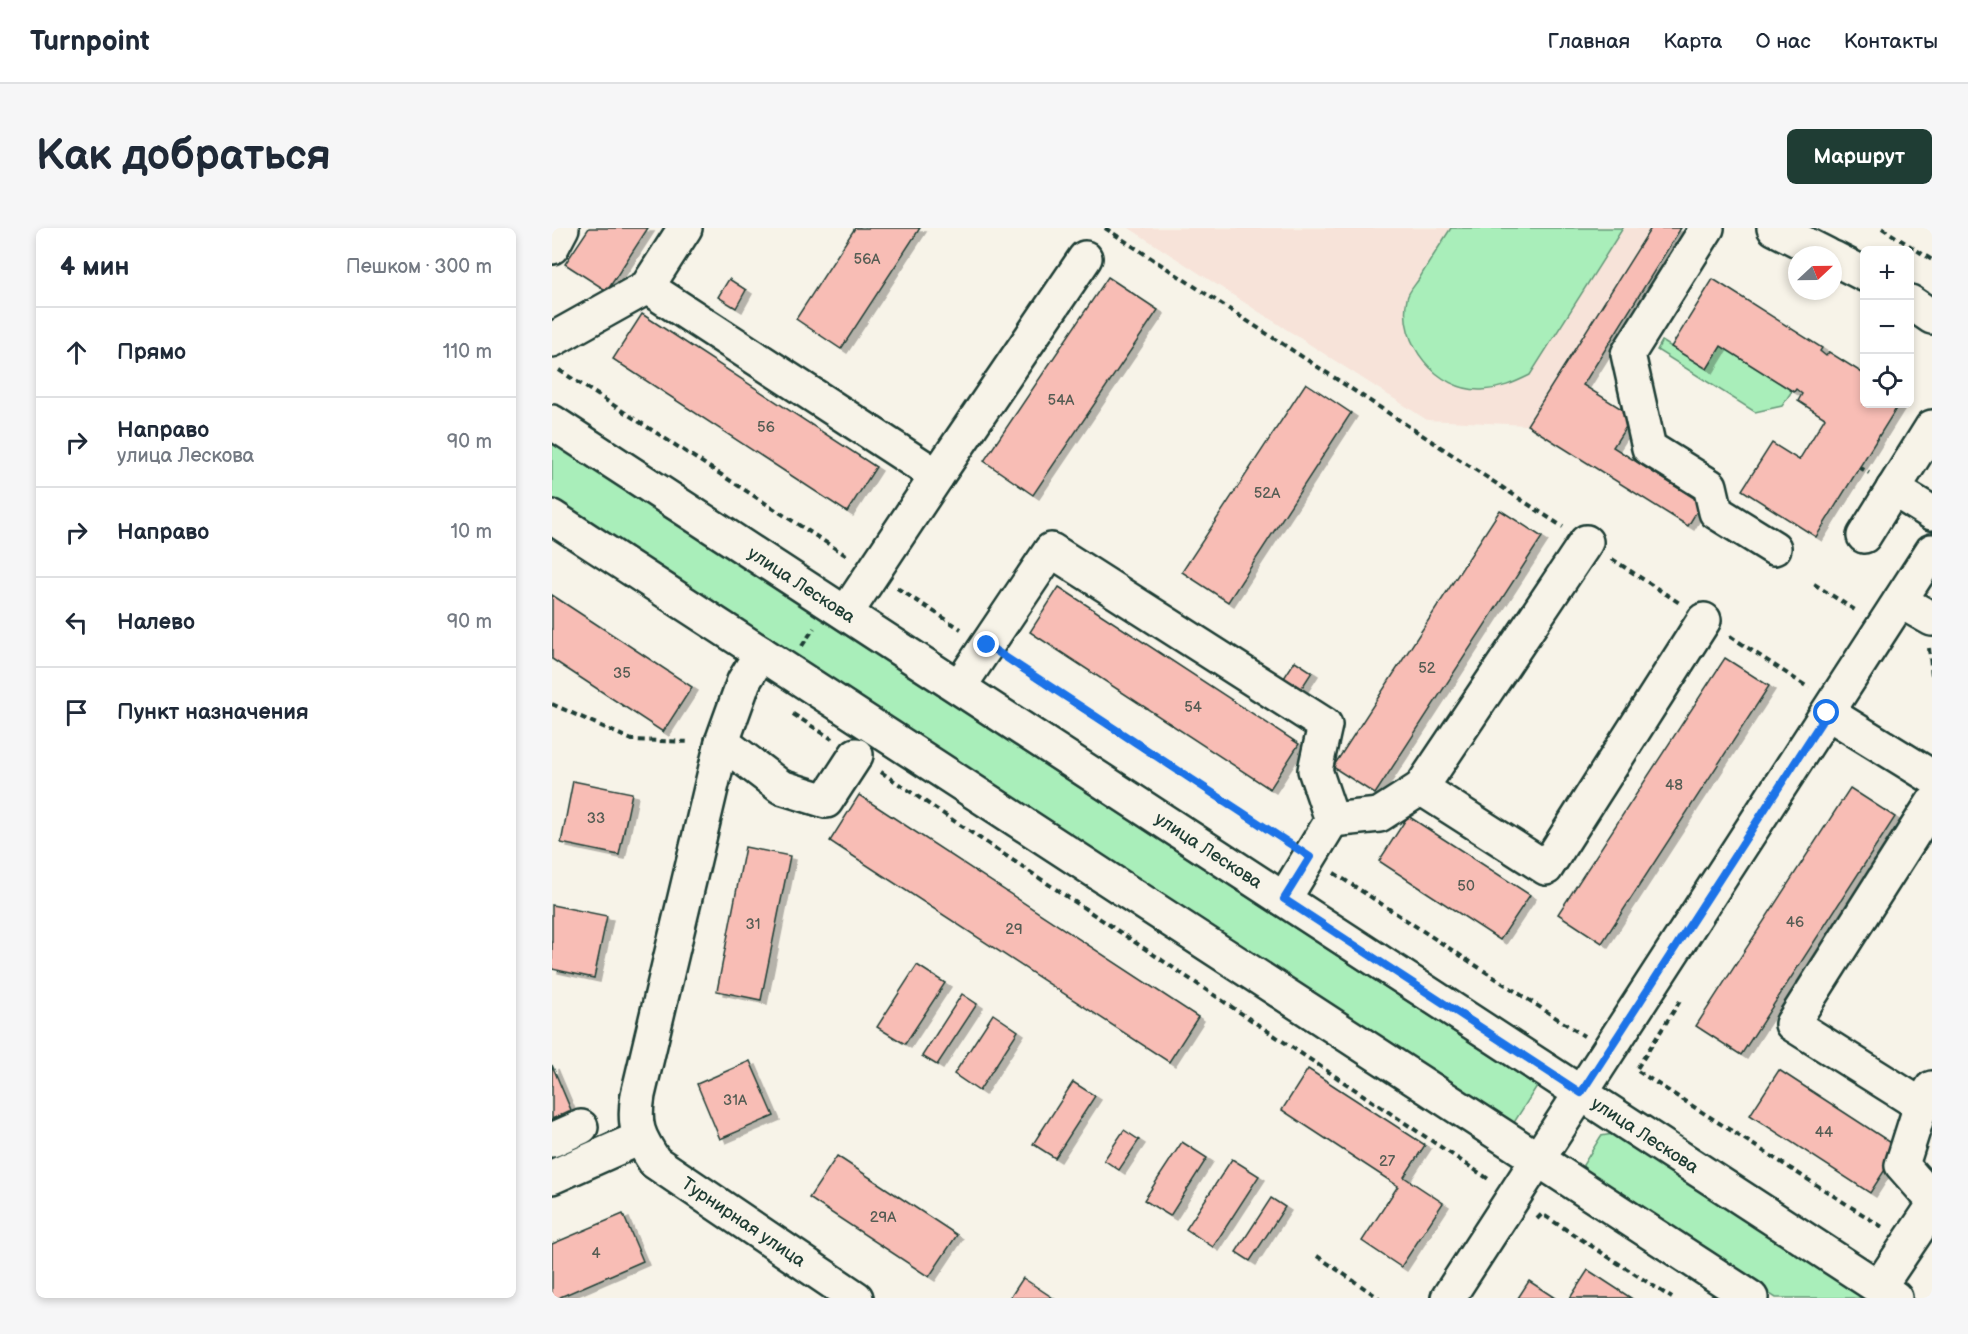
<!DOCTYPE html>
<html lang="ru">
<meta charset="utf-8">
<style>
:root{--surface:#fff;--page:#f6f6f7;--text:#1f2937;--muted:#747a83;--line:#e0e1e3;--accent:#1f3d34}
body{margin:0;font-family:"Balsamiq Sans",sans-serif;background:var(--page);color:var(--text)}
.controls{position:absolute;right:18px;top:18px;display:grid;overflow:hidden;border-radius:9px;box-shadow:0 3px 9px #0003}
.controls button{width:54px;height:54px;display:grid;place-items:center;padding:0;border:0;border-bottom:2px solid var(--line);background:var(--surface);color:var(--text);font:30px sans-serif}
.compass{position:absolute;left:1236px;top:18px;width:54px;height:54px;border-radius:50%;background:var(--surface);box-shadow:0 3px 9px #0003;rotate:68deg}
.stop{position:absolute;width:18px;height:18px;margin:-14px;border:4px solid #1a73e8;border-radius:50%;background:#fff}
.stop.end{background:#1a73e8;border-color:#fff;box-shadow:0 2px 6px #0008}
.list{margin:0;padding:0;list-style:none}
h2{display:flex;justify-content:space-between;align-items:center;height:78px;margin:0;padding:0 24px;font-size:26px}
h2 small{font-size:20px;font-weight:400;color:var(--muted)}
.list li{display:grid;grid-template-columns:39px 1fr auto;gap:18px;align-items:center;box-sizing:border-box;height:90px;padding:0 24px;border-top:2px solid var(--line)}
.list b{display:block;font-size:22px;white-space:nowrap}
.list p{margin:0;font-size:20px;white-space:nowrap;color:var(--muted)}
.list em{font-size:20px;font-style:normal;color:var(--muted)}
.icon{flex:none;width:33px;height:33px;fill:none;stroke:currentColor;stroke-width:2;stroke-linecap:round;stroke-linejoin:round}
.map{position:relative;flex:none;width:1380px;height:1070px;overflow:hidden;border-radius:9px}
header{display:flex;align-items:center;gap:36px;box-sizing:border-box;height:84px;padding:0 30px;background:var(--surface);border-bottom:2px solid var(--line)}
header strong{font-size:28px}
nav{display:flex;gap:33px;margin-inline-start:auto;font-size:21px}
.intro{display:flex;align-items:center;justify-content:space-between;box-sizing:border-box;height:144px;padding:0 36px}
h1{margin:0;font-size:42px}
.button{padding:15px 27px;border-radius:9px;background:var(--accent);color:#fff;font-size:21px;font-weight:700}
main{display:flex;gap:36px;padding:0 36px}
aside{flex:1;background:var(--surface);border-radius:9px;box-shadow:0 3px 9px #0003}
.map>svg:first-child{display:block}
.built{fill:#f7e3d9}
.green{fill:#a9eeba;stroke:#649677;stroke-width:1.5}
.building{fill:#f8bdb5;stroke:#1f3d34;stroke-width:1.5;filter:url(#shadow)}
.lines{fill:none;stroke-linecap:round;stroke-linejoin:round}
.minor-casing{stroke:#1f3d34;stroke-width:38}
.major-casing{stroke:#1f3d34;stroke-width:38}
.path{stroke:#1f3d34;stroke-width:4;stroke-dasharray:6 4.5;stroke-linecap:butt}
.minor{stroke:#f7f3e8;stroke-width:33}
.major{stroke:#f7f3e8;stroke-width:33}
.route{stroke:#1a73e8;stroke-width:8}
.labels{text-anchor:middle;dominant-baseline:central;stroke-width:4.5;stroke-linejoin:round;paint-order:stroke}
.number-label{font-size:15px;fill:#555d54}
.street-label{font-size:18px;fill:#1f3d34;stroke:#f7f3e8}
</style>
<header>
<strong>Turnpoint</strong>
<nav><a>Главная</a><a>Карта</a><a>О нас</a><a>Контакты</a></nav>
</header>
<div class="intro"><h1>Как добраться</h1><a class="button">Маршрут</a></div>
<main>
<aside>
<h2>4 мин<small>Пешком · 300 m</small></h2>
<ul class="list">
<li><svg class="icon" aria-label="ahead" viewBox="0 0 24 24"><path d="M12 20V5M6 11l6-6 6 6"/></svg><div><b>Прямо</b></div><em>110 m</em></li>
<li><svg class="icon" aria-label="right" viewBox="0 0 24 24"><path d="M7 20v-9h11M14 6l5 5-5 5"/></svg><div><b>Направо</b><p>улица Лескова</p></div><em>90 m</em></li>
<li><svg class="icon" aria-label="right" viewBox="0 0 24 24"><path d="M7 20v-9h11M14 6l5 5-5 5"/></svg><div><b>Направо</b></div><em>10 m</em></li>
<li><svg class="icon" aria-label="left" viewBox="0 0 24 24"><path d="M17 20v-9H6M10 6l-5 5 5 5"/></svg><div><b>Налево</b></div><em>90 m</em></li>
<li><svg class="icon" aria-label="arrive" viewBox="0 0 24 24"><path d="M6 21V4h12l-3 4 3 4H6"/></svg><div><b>Пункт назначения</b></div></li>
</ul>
</aside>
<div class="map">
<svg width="1380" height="1070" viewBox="0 0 1380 1070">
<defs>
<filter id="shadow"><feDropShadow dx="6" dy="4" stdDeviation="0" flood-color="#0004"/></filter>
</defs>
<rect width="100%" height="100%" fill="#f7f3e8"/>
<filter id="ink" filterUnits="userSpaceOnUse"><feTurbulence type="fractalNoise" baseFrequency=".0167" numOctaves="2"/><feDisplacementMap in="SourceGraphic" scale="12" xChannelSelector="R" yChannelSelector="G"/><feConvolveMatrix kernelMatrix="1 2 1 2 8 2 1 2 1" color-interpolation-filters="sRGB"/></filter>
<g filter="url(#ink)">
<polygon class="built" points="577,0 1099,0 975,197 875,192"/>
<g class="green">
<path d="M899 0H1071L978 147C962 155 948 161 930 162 886 164 845 114 855 71 856 64 863 57 867 51 877 34 888 17 899 0Z"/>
<polygon points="1110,113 1155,141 1169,118 1240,163 1230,178 1203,184 1105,122"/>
<polygon points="0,216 985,858 958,901 0,274"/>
<polygon points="1061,906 1317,1070 1224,1070 1034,947 1031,937 1049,908"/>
</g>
<g class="building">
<polygon points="37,0 96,0 55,63 13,36"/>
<polygon points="303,0 368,0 289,121 244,91"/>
<polygon points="1099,0 1129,0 1031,157 1081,188 1061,219 1150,275 1136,298 975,197"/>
<polygon points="556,49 606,82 481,267 432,233"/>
<polygon points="177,51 194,62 184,80 166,69"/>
<polygon points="1161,51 1270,120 1268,123 1274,128 1277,124 1312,146 1312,176 1347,176 1264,309 1190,262 1220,215 1247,232 1273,190 1246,173 1250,166 1244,161 1242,164 1169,118 1155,141 1119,119"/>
<polygon points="90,86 324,239 295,284 61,131"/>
<polygon points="754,155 799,185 676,374 630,344"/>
<polygon points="948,282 990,309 823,566 781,539"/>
<polygon points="507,359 747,516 718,561 478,404"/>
<polygon points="0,367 140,459 111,504 0,431"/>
<polygon points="1173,430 1217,458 1050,715 1006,686"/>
<polygon points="743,433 760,444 749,461 732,450"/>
<polygon points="21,553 80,565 67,627 9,615"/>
<polygon points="1298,560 1343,589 1189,827 1144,798"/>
<polygon points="307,567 646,789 617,834 278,613"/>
<polygon points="856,588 978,667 948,712 827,633"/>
<polygon points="193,619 238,628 209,772 165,763"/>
<polygon points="0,677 55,688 42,750 0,741"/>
<polygon points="365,737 393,755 353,816 325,799"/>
<polygon points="410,766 425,776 385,837 370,828"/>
<polygon points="441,786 466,803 427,863 402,846"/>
<polygon points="198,833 222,888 168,911 145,856"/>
<polygon points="0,837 19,882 0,891"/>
<polygon points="756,841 873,917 852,949 891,975 849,1039 810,1013 846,958 730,882"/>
<polygon points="1227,842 1347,920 1318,965 1198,887"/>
<polygon points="521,854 543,868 503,930 481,916"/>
<polygon points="572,902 587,912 567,942 552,932"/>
<polygon points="630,914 655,930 618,988 592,972"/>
<polygon points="285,928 405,1007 377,1049 257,970"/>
<polygon points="680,931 707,948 661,1019 634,1001"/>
<polygon points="719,970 733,979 698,1033 684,1024"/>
<polygon points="71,986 91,1033 6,1070 0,1070 0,1016"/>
<polygon points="1036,1042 1079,1070 1018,1070"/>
<polygon points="471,1050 501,1070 458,1070"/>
<polygon points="977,1053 1003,1070 966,1070"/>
</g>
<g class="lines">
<g class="minor-casing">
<g id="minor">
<polyline points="1155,0 1076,126 1097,220 1158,258 1164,284 1222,320"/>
<polyline points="1222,0 1275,27"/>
<polyline points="0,19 10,0"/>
<polyline points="1281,30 1312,46"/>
<polyline points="95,59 385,248 294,385"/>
<polyline points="1358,74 1380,89"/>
<polyline points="0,112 95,59 133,0"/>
<polyline points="385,248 533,30"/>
<polyline points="1341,261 1380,285"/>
<polyline points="1312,308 1380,199"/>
<polyline points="1348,373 1380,391"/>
<path id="s1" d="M209 425 192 453 170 514 86 867C81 898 86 908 103 934L304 1070"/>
<polyline points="407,459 499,322 773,497 763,542 780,592 732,671"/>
<polyline points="1276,485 1380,549"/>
<polyline points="170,514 229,559 274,573 304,527"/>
<polyline points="869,560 994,640 1152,392"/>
<polyline points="780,592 827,587 869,560 1034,314"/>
<polyline points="1380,860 1369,877 1350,937 1380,971"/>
<polyline points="1029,865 1380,323"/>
<polyline points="1369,877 1240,796 1380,576"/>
<polyline points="0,912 29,899"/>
<polyline points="0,949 88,910"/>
<polyline points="1327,1059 1380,980"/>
<polyline points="896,1070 986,931"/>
</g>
</g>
<g class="major-casing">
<g id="major">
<path id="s2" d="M0 194 1343 1070"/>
<polyline points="0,289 1199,1070"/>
<polyline points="986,931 1029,865"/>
</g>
</g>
<g class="path">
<polyline points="553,0 1011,299"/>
<polyline points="1330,0 1380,32"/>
<polyline points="7,142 295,328"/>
<polyline points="1307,239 1317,245"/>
<polyline points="1060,331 1129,376"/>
<polyline points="1262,356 1306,384"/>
<polyline points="345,360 409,401"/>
<polyline points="1178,408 1257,460"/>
<polyline points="250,418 262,400"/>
<polyline points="1377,420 1380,447"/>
<polyline points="458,433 733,613"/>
<polyline points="0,476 80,512 139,514"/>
<polyline points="241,486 280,511"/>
<polyline points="329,544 938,952"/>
<polyline points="782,645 1032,808"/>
<polyline points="1128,773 1084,842 1332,1000"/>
<polyline points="985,991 990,986 1120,1070"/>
<polyline points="765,1028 827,1070"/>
</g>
<use href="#minor" class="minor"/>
<use href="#major" class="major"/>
</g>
</g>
<g class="lines" filter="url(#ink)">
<polyline class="route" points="435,417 758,629 732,671 1029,865 1275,485"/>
</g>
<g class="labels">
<g class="number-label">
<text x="315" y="31">56А</text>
<text x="509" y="172">54А</text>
<text x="214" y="199">56</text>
<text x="715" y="265">52А</text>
<text x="875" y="440">52</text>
<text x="70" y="445">35</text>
<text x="641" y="479">54</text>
<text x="1122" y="557">48</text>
<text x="44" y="590">33</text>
<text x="914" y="658">50</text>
<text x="1243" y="694">46</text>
<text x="201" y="696">31</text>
<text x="462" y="701">29</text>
<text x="183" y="872">31А</text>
<text x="1272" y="904">44</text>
<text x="835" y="933">27</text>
<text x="331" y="989">29А</text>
<text x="44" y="1025">4</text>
</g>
<g class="street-label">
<text stroke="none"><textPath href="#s2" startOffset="298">улица Лескова</textPath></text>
<text stroke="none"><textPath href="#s2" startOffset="784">улица Лескова</textPath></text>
<text stroke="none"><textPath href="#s2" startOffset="1305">улица Лескова</textPath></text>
<text stroke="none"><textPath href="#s1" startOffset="639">Турнирная улица</textPath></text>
</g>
</g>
</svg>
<div class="controls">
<button>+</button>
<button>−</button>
<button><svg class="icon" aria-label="locate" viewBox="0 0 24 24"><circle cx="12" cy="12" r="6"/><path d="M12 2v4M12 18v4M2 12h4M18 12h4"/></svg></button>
</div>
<svg class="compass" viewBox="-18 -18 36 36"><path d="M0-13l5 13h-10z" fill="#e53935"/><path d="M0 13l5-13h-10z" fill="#747a83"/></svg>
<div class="stop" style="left:1275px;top:485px"></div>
<div class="stop end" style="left:435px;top:417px"></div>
</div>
</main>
